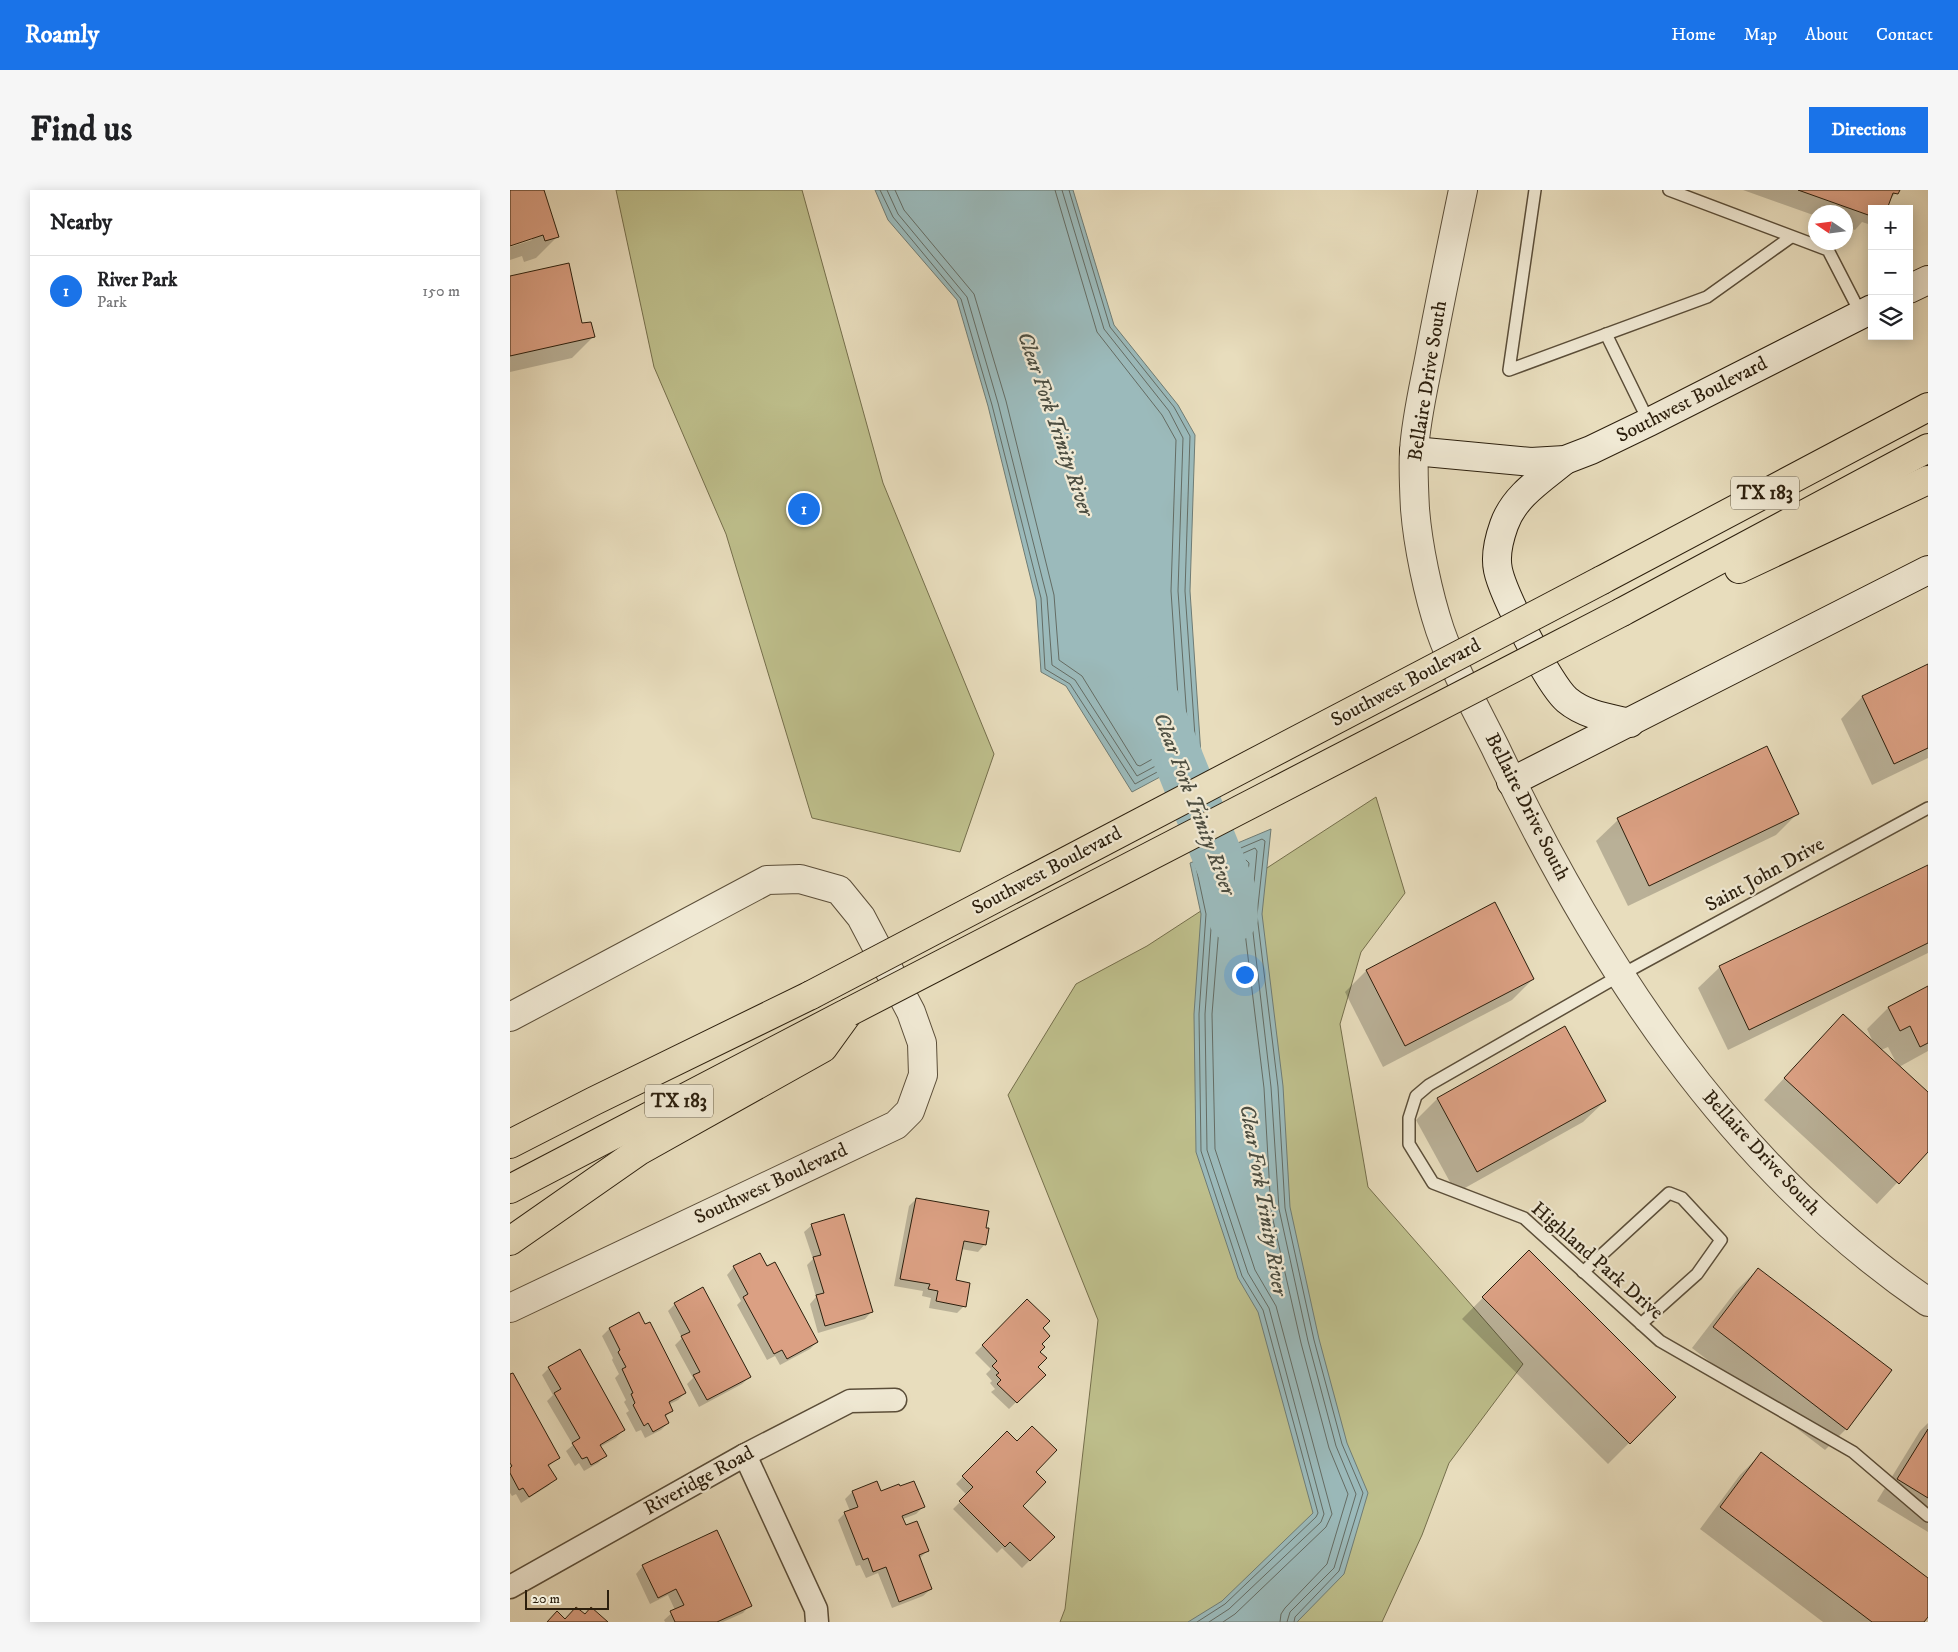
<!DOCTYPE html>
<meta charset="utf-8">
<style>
:root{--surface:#fff;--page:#f6f6f6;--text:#202124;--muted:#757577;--line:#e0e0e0;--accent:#1a73e8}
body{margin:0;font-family:"IM FELL DW Pica",serif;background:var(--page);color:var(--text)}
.controls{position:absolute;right:15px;top:15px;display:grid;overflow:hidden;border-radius:0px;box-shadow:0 2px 12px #0003}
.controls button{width:45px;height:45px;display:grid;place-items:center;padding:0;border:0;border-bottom:1px solid var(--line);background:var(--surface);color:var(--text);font:25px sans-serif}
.compass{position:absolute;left:1298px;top:15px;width:45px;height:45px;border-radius:50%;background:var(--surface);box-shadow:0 2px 12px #0003;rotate:283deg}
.scale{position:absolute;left:15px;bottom:12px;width:84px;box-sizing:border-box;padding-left:5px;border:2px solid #2c1f0d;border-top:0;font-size:14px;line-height:18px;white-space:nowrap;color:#2c1f0d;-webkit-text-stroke:4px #f0e9d4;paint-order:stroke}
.you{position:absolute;left:734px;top:784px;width:18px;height:18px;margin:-12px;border:4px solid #fff;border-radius:50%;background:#1a73e8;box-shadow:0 0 0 8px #1a73e833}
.badge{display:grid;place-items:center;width:32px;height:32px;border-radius:50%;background:var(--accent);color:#fff;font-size:16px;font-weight:700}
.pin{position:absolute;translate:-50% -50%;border:2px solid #fff;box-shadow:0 1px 5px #0006}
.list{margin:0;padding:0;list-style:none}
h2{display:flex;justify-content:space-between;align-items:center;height:65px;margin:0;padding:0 20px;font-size:21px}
h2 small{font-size:16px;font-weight:400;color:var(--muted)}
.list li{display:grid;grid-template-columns:32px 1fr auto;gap:15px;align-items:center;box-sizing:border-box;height:70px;padding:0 20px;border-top:1px solid var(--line)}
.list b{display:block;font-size:19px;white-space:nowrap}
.list p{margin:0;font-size:16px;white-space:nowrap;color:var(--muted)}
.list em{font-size:16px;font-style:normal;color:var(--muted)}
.icon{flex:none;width:28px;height:28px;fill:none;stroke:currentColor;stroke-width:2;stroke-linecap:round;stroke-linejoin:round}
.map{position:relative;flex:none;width:1418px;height:1432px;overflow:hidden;border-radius:0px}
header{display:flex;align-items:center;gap:30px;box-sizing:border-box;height:70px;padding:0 25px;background:var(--accent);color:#fff}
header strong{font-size:24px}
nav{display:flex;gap:28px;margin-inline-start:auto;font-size:18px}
.intro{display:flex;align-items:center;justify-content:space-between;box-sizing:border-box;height:120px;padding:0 30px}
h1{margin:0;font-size:35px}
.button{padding:12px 22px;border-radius:0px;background:var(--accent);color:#fff;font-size:18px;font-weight:700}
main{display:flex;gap:30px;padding:0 30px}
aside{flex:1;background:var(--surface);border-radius:0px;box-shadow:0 2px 12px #0003}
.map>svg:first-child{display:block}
.green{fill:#bebf8c;stroke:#756f4c}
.water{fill:#9bbabb;stroke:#6f7c75}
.shadow{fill:#0003;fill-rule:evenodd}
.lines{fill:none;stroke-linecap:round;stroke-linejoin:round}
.shore{stroke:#646c64;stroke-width:1}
.river{stroke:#9bbabb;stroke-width:50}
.building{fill:#dba083;stroke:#2c1f0d}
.service-casing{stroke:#5b4e39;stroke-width:14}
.minor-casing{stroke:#5b4e39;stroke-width:25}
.tertiary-casing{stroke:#5b4e39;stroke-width:30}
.secondary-casing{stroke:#2c1f0d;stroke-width:30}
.motorway-casing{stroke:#2c1f0d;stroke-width:30}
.service{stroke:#f0e9d4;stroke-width:11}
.minor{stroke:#f0e9d4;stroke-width:22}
.tertiary{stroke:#f0e9d4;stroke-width:28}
.secondary{stroke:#f0e9d4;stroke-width:28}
.motorway{stroke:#e8ddbd;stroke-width:28}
.motorway-bridge-casing{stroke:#2c1f0d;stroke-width:30;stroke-linecap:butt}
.motorway-bridge{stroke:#e8ddbd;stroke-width:28}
.labels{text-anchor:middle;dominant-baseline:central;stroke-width:4.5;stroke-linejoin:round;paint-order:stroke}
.shield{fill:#f0e9d4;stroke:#675c49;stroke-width:1}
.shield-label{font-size:19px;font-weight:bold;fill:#2c1f0d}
.street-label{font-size:20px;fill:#2c1f0d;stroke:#f0e9d4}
.water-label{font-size:21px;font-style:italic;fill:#4d4e41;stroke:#f0e9d4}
</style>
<header>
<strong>Roamly</strong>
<nav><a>Home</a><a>Map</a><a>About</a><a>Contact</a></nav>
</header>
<div class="intro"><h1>Find us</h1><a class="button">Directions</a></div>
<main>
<aside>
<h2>Nearby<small></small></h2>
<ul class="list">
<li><span class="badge">1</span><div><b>River Park</b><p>Park</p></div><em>150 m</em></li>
</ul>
</aside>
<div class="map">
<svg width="1418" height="1432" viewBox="0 0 1418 1432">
<rect width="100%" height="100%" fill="#e8ddbd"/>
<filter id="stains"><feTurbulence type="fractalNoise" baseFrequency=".004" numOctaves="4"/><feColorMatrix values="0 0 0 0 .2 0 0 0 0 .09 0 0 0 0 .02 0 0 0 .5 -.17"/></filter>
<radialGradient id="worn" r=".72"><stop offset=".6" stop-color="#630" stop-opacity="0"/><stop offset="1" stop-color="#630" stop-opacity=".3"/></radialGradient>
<g class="green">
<polygon points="106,0 292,0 373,293 484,564 450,662 302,628 216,344 144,177"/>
<polygon points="866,607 895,703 851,762 830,834 858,997 1013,1174 939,1273 912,1345 872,1432 550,1432 555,1419 588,1130 498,905 566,794 637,756"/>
</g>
<g class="water">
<polygon points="365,0 563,0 604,135 668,215 685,245 680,401 691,565 622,602 556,496 531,482 526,410 478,216 447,110 378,30"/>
<polygon points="761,639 752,724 773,896 780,1017 809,1149 837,1253 858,1303 834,1384 787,1432 678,1432 712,1411 803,1323 748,1122 728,1088 686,962 684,824 691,724 680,673"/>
</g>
<g class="shadow">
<polygon points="0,0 32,0 47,47 26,68 14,72 12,66 0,70 0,57 22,50 22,48 0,55"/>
<polygon points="1233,0 1388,0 1378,12 1376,19 1362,19 1361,35 1352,32 1345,40 1336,37 1336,22 1306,22 1306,26"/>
<polygon points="0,88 71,135 83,147 62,168 0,182"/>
<polygon points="1418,476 1418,568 1362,595 1331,529 1352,507"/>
<polygon points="1288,623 1266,645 1118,716 1086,651 1108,630"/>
<polygon points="1418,676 1418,763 1218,860 1188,798 1210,777"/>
<polygon points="984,714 1023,789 1002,810 873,877 835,802 856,781"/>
<path d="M1418 797V861L1389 877 1418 904V960L1367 1014 1254 910 1312 847 1364 854 1357 839 1378 818ZM1378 857 1387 874 1371 860Z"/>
<polygon points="927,909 1095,911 1073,932 946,1003 906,930"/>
<polygon points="406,1009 474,1038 475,1054 468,1062 451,1059 445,1091 454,1116 447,1123 419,1118 421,1108 412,1106 413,1101 384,1096 399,1016"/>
<polygon points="302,1035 362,1121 355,1129 308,1143 300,1114 306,1107 297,1075 303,1069 294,1042"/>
<polygon points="1019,1061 1165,1207 1098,1274 952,1129"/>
<polygon points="224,1077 307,1152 300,1159 270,1175 265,1166 257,1170 227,1115 231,1111 217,1085"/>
<polygon points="1248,1079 1336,1239 1315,1260 1182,1158 1226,1101"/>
<polygon points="517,1111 531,1138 526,1177 534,1185 499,1219 481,1202 485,1199 480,1193 482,1191 476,1184 481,1179 465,1163"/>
<polygon points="165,1114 240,1187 232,1194 189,1217 177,1194 183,1188 165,1155 172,1148 158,1121"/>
<polygon points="129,1124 175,1203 168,1210 158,1215 161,1221 155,1227 158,1233 151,1240 135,1248 131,1240 126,1242 116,1223 119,1221 114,1212 116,1210 105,1188 109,1184 102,1170 103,1168 92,1146 99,1139"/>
<polygon points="39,1178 113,1240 106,1248 90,1257 95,1266 88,1273 74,1281 69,1273 65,1276 56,1261 63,1255 37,1211 43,1205 32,1185"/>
<polygon points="0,1186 48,1268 38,1277 45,1289 38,1296 11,1313 6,1304 2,1306 0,1303"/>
<polygon points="1418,1233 1418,1342 1367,1311 1410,1241"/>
<polygon points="497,1242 507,1252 524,1282 511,1316 543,1347 512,1378 492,1358 487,1363 443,1319 457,1305 446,1294"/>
<polygon points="1251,1264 1418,1390 1418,1425 1413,1432 1313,1432 1190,1339 1230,1285"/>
<polygon points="342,1302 370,1302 413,1317 406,1324 393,1329 396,1337 417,1361 410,1368 421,1399 413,1406 382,1418 368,1383 356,1388 350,1375 346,1376 328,1330 335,1323 340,1321 335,1309"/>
<polygon points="133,1376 240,1415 233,1423 213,1432 155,1432 154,1430 165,1420 158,1405 140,1414 126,1384"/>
</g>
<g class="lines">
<g class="shore">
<polyline points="370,0 383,27 451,109 482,215 531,408 535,479 560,494 625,594 686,561 675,401 680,246 664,217 600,137 559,0"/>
<polyline points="377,0 388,24 457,107 488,213 537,407 542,475 565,490 627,586 679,558 668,401 673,248 659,221 594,139 552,0"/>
<polyline points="385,0 394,20 464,104 496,211 544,405 549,470 572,486 627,575 630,576 671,553 661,401 666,250 652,225 587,142 545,0"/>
<polyline points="687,1432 715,1414 806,1327 808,1323 753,1120 732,1086 691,961 689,824 696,724 686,677 752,649 755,651 747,725 768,897 775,1018 804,1150 832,1254 853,1303 829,1381 785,1427 784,1432"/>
<polyline points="699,1432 719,1419 811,1332 814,1324 759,1118 738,1083 697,960 695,824 702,724 693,681 745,658 747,661 741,725 761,897 769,1019 798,1151 826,1256 846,1304 824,1378 780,1422 777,1432"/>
<polyline points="713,1432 725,1424 816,1337 822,1324 766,1116 745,1080 705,959 702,824 710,725 702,685 736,670 739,673 733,726 754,898 761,1021 791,1153 819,1258 838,1304 817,1374 775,1418 771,1424 770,1432"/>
</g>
<polyline class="river" points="645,511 721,700 723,727"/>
</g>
<g class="building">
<polygon points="0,0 34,0 49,47 35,51 33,45 0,56"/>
<polygon points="1288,0 1390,0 1388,4 1383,3 1377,19 1364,17 1361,26"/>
<polygon points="59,73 72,133 81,132 85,147 0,166 0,86"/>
<polygon points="1418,474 1418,558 1384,574 1352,506"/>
<polygon points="1257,556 1289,624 1139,696 1107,628"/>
<polygon points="1418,675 1418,753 1239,840 1209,776"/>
<polygon points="985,712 1024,789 895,856 856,780"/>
<polygon points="1418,796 1418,853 1410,857 1400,836 1390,841 1378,817"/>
<polygon points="1333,824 1418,902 1418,962 1389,994 1274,888"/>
<polygon points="1055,836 1096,911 967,982 927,908"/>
<polygon points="406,1008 479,1021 476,1038 479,1038 476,1055 454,1051 446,1090 460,1093 456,1117 426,1111 428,1101 418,1099 420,1094 390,1089"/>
<polygon points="334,1024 363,1122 315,1136 306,1105 314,1103 303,1067 311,1065 301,1034"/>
<polygon points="1019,1060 1166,1207 1120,1254 972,1107"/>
<polygon points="250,1063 257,1076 265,1072 308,1152 277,1169 272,1160 264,1164 233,1107 238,1104 223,1076"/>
<polygon points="1248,1078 1382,1180 1337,1240 1203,1137"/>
<polygon points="193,1097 241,1187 197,1210 183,1185 190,1182 171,1146 180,1142 164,1113"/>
<polygon points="517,1109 540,1131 533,1138 540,1146 532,1154 535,1157 530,1162 537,1168 528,1177 536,1185 507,1213 487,1194 491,1190 486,1185 489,1183 482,1176 487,1171 472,1155"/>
<polygon points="129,1122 135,1134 140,1132 176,1203 159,1212 163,1221 155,1225 159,1233 143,1242 138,1233 134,1236 123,1215 125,1213 121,1204 123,1203 112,1179 116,1177 108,1162 110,1160 99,1138"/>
<polygon points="70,1159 115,1240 90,1255 97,1266 81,1275 77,1267 72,1269 62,1253 70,1248 44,1203 51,1199 38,1177"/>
<polygon points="3,1183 50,1268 38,1275 47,1289 19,1307 13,1298 9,1300 0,1283 0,1278 2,1276 0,1273 0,1184"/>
<polygon points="522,1236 547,1260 526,1282 536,1292 513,1316 545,1347 520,1371 500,1352 495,1357 449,1311 463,1297 452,1286 497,1241 507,1251"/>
<polygon points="1418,1239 1418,1308 1387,1289"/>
<polygon points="1251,1262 1418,1388 1418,1427 1414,1432 1362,1432 1210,1317"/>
<polygon points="367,1291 371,1301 389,1294 390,1296 404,1291 415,1317 392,1326 396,1335 407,1331 419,1361 409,1365 422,1399 389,1412 376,1377 363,1382 358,1368 353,1370 334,1322 348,1317 342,1301"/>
<polygon points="207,1340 242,1416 207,1432 165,1432 160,1421 174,1415 166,1399 148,1408 132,1375"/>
<polygon points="66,1417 75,1424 81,1417 98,1432 37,1432 47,1421 55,1429"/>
</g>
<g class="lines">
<g class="service-casing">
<g id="service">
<polyline points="1025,0 999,180 1197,107 1281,47"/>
<polyline points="1159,0 1318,60 1351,124"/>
<polyline points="1096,144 1139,232"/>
<polyline points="1418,618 1109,786 919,895 906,906 899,928 899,954 923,993 1014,1028 1150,1151 1343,1262 1418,1326"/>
<polyline points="1073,1082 1159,1003 1172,1008 1211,1050 1187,1084 1131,1134"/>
</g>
</g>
<g class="minor-casing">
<g id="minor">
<polyline points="235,1265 306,1419 307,1432"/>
<polyline points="0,1397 235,1265 340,1211 385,1210"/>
</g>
</g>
<g class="tertiary-casing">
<g id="tertiary">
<path d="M953 0C942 53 931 106 921 159 915 192 906 227 904 261 903 280 904 300 905 319 908 356 918 404 930 440 944 480 966 519 985 557 1087 772 1219 976 1418 1112"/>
<polyline points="0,827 257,690 290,689 329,700 351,727 401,822 412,853 413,885 400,921 386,935 0,1118"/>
</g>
</g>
<g class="secondary-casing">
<g id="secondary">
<polyline points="1399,99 1418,90"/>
<polyline points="904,261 1021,272 1055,270 1081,260 1139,232 1362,119"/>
<path d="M1055 270C1032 289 1004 306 994 335 989 349 985 366 988 380 993 404 1039 495 1057 510 1075 525 1098 528 1120 533"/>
<polyline points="1001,592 1418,380"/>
</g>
</g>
<g class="motorway-casing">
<g id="motorway">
<polyline points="1229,379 1418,290"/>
<polyline points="1092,390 1418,217"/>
<polyline points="1112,422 1418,258"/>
<polyline points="0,954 84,911 301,805"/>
<polyline points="0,999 335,824"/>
<polyline points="0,1051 129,961 313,858 339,822"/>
</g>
</g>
<use href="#service" class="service"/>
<use href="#minor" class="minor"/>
<use href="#tertiary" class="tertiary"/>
<use href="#secondary" class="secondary"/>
<use href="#motorway" class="motorway"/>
<g class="motorway-bridge-casing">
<g id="motorway-bridge">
<polyline points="301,805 1092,390"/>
<polyline points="339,822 1112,422"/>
</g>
</g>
<use href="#motorway-bridge" class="motorway-bridge"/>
</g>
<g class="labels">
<g class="shield">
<rect x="1221" y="286.5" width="68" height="33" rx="4"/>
<rect x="135" y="894.5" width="68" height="33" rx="4"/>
</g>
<g class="shield-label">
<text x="1255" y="303">TX 183</text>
<text x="169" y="911">TX 183</text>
</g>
<g class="street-label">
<text transform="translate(918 191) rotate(-81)">Bellaire Drive South</text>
<text transform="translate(1182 210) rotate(-27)">Southwest Boulevard</text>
<text transform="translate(896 493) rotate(-28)">Southwest Boulevard</text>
<text transform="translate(1017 617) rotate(63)">Bellaire Drive South</text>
<text transform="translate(537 681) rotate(-28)">Southwest Boulevard</text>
<text transform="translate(1255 685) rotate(-29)">Saint John Drive</text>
<text transform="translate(1251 963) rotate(47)">Bellaire Drive South</text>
<text transform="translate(261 994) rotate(-25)">Southwest Boulevard</text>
<text transform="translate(1087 1071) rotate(41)">Highland Park Drive</text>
<text transform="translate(189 1291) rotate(-29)">Riveridge Road</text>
</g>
<g class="water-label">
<text transform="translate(545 234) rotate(71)">Clear Fork Trinity River</text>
<text transform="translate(684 614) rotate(69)">Clear Fork Trinity River</text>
<text transform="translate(753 1010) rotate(80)">Clear Fork Trinity River</text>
</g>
</g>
<rect width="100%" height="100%" filter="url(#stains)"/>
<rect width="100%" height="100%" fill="url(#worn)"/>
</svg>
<div class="controls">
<button>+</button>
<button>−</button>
<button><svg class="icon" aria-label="layers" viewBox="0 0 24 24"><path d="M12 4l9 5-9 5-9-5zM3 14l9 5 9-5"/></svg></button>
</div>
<svg class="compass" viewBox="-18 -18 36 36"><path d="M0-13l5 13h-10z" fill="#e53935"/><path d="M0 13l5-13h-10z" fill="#757577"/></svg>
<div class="scale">20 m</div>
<div class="you"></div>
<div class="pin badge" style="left:294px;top:319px">1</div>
</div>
</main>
